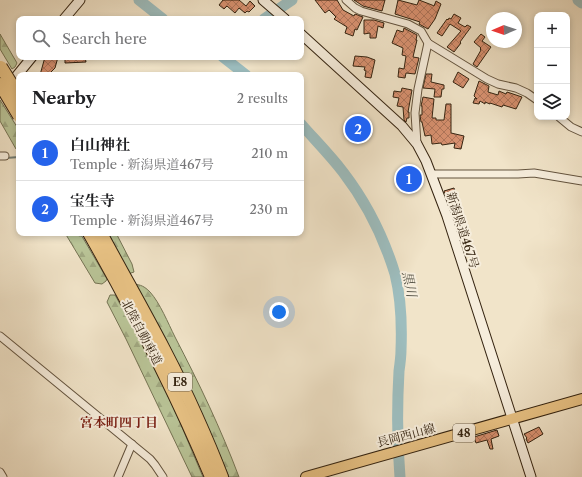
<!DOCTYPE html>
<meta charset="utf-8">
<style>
:root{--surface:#fff;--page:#f2f2f2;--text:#202124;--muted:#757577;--line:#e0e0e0;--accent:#2563eb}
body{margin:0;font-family:"Libre Caslon Text","Noto Serif JP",serif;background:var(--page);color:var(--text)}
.controls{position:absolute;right:12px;top:12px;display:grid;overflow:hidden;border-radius:8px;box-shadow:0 2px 6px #0003}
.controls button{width:36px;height:36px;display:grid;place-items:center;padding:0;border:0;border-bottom:1px solid var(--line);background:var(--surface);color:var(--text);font:20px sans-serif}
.compass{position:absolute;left:486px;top:12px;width:36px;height:36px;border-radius:50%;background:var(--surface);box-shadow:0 2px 6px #0003;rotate:268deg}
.you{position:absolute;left:279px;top:312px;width:14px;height:14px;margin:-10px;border:3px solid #fff;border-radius:50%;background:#1a73e8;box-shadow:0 0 0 6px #1a73e833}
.badge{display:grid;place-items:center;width:26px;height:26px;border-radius:50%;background:var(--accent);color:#fff;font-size:13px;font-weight:700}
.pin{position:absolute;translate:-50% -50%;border:2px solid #fff;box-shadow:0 1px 4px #0006}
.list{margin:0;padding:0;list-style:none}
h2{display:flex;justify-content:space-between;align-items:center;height:52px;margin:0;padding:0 16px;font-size:17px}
h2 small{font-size:13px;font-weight:400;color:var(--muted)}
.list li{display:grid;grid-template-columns:26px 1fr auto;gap:12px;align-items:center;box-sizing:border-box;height:56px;padding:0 16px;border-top:1px solid var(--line)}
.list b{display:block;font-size:15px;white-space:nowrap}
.list p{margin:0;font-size:13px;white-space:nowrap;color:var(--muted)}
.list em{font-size:13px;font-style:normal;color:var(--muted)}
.icon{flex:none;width:22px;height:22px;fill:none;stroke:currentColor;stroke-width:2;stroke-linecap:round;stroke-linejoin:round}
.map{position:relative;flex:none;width:582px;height:477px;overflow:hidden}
.search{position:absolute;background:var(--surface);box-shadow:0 2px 6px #0003;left:16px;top:16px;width:288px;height:44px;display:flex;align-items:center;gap:10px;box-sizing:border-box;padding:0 14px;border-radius:8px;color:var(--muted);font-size:15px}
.panel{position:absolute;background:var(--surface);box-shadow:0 2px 6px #0003;left:16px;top:72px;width:288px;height:164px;border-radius:8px}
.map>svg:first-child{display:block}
.forest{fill:url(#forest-firs);stroke:#767454}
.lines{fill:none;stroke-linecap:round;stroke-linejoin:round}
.stream{stroke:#737f78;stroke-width:2}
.river{stroke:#9dbdbe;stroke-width:11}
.building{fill:url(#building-cross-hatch);stroke:#342310}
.minor-casing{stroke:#63533e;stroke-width:9}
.secondary-casing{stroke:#342310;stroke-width:11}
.primary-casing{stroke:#342310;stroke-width:12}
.motorway-casing{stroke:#342310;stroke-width:14}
.minor{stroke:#f6eddc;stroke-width:7}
.secondary{stroke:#f6eddc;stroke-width:9}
.primary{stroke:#e8c284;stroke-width:10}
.motorway{stroke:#e8c284;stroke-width:12}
.motorway-bridge-casing{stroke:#342310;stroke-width:14;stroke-linecap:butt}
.motorway-bridge{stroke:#e8c284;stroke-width:12}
.labels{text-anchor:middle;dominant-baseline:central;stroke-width:4;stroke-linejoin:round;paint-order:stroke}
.shield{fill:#f6eddc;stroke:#6e604d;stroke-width:1}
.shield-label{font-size:11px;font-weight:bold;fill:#342310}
.street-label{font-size:12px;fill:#342310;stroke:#f6eddc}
.water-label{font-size:13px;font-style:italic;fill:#545144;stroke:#f6eddc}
.neighbourhood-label{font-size:13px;font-weight:bold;fill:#7a1f14;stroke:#f6eddc}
</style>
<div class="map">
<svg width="582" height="477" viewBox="0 0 582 477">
<defs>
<pattern id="forest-firs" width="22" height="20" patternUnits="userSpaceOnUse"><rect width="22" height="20" fill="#b9c497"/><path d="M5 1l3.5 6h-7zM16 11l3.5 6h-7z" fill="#a0a881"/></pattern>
<pattern id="building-cross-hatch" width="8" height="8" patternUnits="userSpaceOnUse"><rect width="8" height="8" fill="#d89170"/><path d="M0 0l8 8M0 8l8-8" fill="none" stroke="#b0765b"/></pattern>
</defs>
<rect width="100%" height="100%" fill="#f1e4c9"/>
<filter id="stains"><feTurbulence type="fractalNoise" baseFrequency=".005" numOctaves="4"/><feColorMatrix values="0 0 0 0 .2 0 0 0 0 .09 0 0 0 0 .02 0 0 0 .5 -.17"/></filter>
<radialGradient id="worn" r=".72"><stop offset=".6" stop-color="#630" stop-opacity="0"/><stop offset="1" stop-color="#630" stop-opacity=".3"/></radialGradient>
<g class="forest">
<polygon points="0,34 17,63 15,67 12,69 0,49"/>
<polygon points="0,100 19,130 19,150 16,149 0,121"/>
<polygon points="65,233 80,233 107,279 106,281 102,284 95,283"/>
<polygon points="106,233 116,233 132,264 134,272 128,274"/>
<path d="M134 284C141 285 144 286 150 292 160 303 168 323 175 337 199 383 221 429 239 477H229C202 411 171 345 134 284Z"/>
<polygon points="110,295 115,295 153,363 176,413 203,477 192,477 126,339 107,302"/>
</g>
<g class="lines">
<polyline class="stream" points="6,158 19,157"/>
<g class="river">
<polyline points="139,0 163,19"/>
<polyline points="578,0 582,3"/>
<polyline points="264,19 292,0"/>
<polyline points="223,57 246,75"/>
<path d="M301 124C315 140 330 155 343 172 366 202 384 238 395 274 401 298 402 325 401 350 401 357 400 364 399 371 397 406 397 442 400 477"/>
</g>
</g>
<g class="building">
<polygon points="223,0 239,0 246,6 250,1 255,6 249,12 247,11 245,13 239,8 235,13 227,6 224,9 219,5"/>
<polygon points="315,0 337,0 343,10 354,16 355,14 363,17 357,30 355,29 353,36 345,33 347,27 334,19 336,17 329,10 325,13"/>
<polygon points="354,0 385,0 382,11 363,6"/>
<polygon points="398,0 417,5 419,0 432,5 434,6 436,1 441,4 435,19 428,29 419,24 420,22 395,14"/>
<polygon points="454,14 461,18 458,23 465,27 467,25 471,27 460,42 461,43 454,52 447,47 461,31 450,24 442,36 437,33 447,19 448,20 449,18 451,19"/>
<polygon points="364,20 374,20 384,23 383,28 378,26 376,38 370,38 370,33 364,34"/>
<polygon points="404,28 417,35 416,40 417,40 413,57 419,58 415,74 406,73 405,78 398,77 399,68 404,69 406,56 402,55 403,48 392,43 397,30 403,32"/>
<polygon points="481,34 485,37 482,41 491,47 477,67 473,64 481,50 480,49 481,48 474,42"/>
<polygon points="355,56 367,57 375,60 371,78 365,77 366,71 364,70 365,67 353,66"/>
<polygon points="45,57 58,57 55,68 50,73 49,73 48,75 40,75"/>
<polygon points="65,57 85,57 86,62 65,63"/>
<polygon points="458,72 469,79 463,88 453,82"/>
<polygon points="426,74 432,74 431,82 444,85 444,89 442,89 441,97 434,97 435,89 423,88"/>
<polygon points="479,81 489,86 488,92 498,95 499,91 506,94 507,92 522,97 516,109 503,105 502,107 490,103 490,104 485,102 485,104 480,101 479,104 473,103 475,98 477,99 474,96"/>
<polygon points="402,88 412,90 408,112 409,112 409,118 407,118 406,122 404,120 403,107 397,106 399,98 393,97 394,91 401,92"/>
<polygon points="423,97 434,99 432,118 436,118 436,120 444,120 446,104 451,104 451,133 464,136 461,149 454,148 455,143 442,145 441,143 432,144 431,135 425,136 422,122 421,122 420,115 422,115 422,106 421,106"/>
<polygon points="454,188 457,196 449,199 449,201 448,201 444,191"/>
<polygon points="539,427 543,434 528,443 526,439 527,438 524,434"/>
<polygon points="497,430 499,436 491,439 493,449 490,449 487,440 476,443 474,437"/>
</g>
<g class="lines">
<g class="minor-casing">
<g id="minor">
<polyline points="346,0 355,8 361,11 408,24 421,31 428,43 487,79 498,84 516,88 527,93 537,100"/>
<polyline points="559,117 571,127 582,132"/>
<polyline points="417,144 415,113 418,89 428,43"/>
<polyline points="0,156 5,156"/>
<polyline points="432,174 518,174 534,173 582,181"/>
<polyline points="0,336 150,459 155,465 163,477"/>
<polyline points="0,472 3,477"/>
<polyline points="118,477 132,444"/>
</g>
</g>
<g class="secondary-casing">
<g id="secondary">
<polyline points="263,0 285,19"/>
<polyline points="64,19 80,0"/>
<polyline points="301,34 402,126 417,144 426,161 447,216 531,477"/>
<polyline points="14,79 32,57"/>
</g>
</g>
<g class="primary-casing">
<polyline id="primary" points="306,477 582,399"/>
</g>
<g class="motorway-casing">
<g id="motorway">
<path d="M89 233C134 312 176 393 211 477"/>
<path d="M101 233C133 293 168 352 196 415 205 435 214 456 222 477"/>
</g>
</g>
<use href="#minor" class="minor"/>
<use href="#secondary" class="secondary"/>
<use href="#primary" class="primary"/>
<use href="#motorway" class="motorway"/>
<g class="motorway-bridge-casing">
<g id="motorway-bridge">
<polyline points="1,67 19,96"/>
<polyline points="0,84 19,116"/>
</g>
</g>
<use href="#motorway-bridge" class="motorway-bridge"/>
</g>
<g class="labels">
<g class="shield">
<rect x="168" y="373" width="24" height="18" rx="3"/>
<rect x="453" y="424" width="22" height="18" rx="3"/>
</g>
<g class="shield-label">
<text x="180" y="382">E8</text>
<text x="464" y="433">48</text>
</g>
<g class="street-label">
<text transform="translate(463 230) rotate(72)">新潟県道467号</text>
<text transform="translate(142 332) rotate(62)">北陸自動車道</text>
<text transform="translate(406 435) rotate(-15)">長岡西山線</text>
</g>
<g class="water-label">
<text transform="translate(410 284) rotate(78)">黒川</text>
</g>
<g class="neighbourhood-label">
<text x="119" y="422">宮本町四丁目</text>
</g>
</g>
<rect width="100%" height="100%" filter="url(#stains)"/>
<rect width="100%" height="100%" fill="url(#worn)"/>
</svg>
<div class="controls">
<button>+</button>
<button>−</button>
<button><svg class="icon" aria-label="layers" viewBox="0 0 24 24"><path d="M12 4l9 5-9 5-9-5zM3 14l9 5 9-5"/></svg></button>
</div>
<svg class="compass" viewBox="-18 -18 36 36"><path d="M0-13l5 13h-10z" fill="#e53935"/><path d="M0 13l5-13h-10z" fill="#757577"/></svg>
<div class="you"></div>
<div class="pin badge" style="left:409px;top:179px">1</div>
<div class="pin badge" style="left:358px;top:129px">2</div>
<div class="search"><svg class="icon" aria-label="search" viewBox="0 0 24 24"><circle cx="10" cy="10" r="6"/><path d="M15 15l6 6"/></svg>Search here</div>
<section class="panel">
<h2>Nearby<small>2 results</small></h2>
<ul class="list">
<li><span class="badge">1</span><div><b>白山神社</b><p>Temple · 新潟県道467号</p></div><em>210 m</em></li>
<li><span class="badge">2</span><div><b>宝生寺</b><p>Temple · 新潟県道467号</p></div><em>230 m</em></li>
</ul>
</section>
</div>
